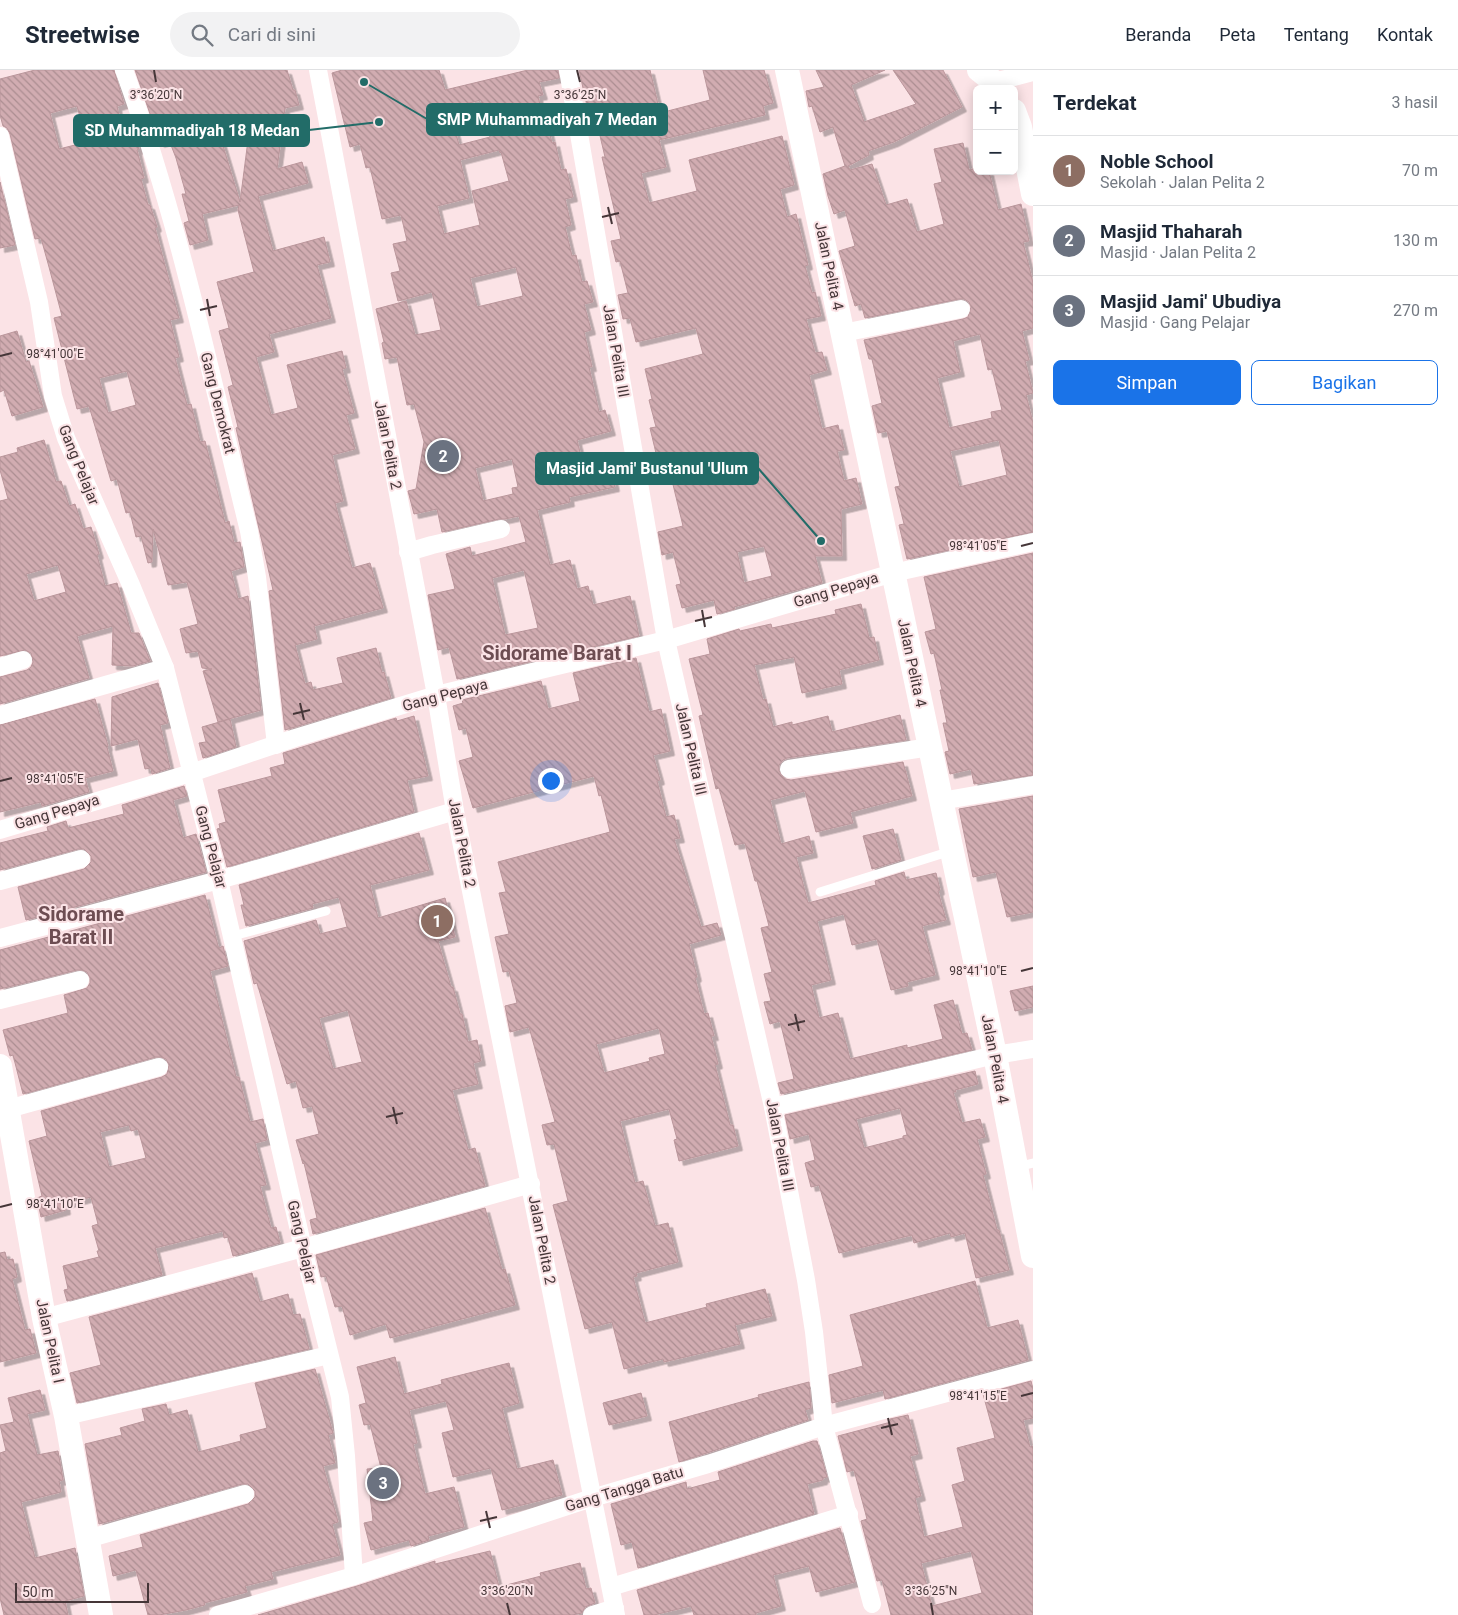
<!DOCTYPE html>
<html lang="id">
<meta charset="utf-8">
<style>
:root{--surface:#fff;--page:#f2f2f3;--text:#1f2937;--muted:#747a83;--line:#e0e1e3;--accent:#1a73e8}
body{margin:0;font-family:Roboto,sans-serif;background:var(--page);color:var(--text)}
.controls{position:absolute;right:15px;top:15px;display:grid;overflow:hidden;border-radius:8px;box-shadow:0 2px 12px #0003}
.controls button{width:45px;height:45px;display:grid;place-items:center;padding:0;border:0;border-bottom:1px solid var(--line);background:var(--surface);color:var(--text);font:25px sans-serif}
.scale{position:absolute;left:15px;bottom:12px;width:134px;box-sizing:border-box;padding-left:5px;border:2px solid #453638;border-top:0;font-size:14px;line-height:18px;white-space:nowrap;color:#453638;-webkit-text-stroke:4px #fbe3e6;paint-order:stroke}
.you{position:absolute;left:550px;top:710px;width:18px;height:18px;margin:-12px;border:4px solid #fff;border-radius:50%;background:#1a73e8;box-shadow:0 0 0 8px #1a73e833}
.badge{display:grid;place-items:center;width:32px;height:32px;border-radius:50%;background:var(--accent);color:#fff;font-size:16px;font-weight:700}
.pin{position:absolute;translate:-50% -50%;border:2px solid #fff;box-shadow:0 1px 5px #0006}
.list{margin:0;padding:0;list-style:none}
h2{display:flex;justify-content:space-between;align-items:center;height:65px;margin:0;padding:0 20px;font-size:21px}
h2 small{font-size:16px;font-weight:400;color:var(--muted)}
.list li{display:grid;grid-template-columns:32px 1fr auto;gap:15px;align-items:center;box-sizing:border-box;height:70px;padding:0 20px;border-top:1px solid var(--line)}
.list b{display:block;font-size:19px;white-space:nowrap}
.list p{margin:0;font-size:16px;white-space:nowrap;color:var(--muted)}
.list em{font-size:16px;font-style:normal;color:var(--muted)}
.actions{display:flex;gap:10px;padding:15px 20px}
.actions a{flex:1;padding:11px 0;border:1px solid var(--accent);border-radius:8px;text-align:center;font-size:18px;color:var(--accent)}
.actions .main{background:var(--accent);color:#fff}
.icon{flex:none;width:28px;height:28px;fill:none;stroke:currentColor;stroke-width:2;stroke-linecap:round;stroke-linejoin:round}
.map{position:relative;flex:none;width:1033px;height:1545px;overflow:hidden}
header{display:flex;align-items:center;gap:30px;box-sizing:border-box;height:70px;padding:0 25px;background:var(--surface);border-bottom:1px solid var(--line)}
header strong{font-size:24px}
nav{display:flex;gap:28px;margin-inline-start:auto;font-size:18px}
.search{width:350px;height:45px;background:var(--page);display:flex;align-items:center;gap:12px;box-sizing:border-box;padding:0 18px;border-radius:28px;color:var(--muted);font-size:19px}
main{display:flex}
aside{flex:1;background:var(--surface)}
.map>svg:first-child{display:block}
.building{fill:url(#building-back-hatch);stroke:#ba969b;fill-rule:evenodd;filter:url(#shadow)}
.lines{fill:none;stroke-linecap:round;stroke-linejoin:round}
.lane{stroke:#fff;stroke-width:9}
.street{stroke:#fff;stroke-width:18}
.secondary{stroke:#fff;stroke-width:24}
.ticks{fill:none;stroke:#453638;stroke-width:2}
.labels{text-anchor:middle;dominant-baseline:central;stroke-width:4;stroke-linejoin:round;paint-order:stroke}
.street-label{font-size:15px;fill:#453638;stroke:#fbe3e6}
.district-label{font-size:20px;font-weight:bold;fill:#6d4d52;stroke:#fbe3e6}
.ticks-label{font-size:12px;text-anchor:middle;fill:#453638;stroke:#fbe3e6;stroke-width:4;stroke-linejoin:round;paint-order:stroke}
.leader{fill:none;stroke:#226c68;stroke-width:2}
.callout-dot{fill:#226c68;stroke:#fbe3e6;stroke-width:2}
.callout{fill:#226c68;stroke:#226c68;stroke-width:2}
.callout-label{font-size:16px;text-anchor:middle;font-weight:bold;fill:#fff}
</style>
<header>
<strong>Streetwise</strong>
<div class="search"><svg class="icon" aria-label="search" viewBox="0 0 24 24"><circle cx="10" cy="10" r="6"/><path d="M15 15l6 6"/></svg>Cari di sini</div>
<nav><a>Beranda</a><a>Peta</a><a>Tentang</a><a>Kontak</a></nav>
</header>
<main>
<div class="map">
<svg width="1033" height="1545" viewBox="0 0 1033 1545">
<defs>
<pattern id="building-back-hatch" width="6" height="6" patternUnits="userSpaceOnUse" patternTransform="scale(1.25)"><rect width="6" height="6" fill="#d1acb1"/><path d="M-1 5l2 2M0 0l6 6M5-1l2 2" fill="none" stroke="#ab8d91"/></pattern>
<filter id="shadow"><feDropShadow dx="4.5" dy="4.5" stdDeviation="0" flood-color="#0004"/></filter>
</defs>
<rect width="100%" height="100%" fill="#fbe3e6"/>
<g class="building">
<path d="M35 0H114L124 34 117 36 123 62 133 60 139 79 137 80 144 108 141 109 148 135H150L157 157 155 158 179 248 170 250 179 287 175 288 187 335 191 334 200 372 205 371 225 453 229 451 234 473 240 472 244 497 231 501 238 529 248 526 261 640 218 652 203 601 212 599 202 598 198 581 186 583 180 559 198 554 187 512 168 515 153 459 152 492 148 493 141 466 136 467 130 442 126 443 117 409 111 411 89 336 77 339 54 248 62 246 49 197 41 168 35 169 10 64 7 58 3 56 0 45V9ZM77 36 87 72 59 79 50 43ZM127 301 136 335 108 343 99 308Z"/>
<path d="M135 0H287L293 20H295L299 35 285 38 277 99 302 92 308 113 258 126 273 181 324 167 330 192 317 195 331 248 269 264 274 282 256 287 271 345 298 338 287 295 342 281 346 298 342 299 354 343 346 345 355 379 332 385 343 431 335 433 352 498 370 493 383 538 314 556 317 569 295 575 305 614 311 612 313 620 343 613 337 588 376 578 382 603 384 602 391 628 285 660 269 521 273 520 236 358 238 357 228 317 233 315 219 261 229 258 217 212 254 202 238 140 239 135 202 144 208 170 190 175 184 153 189 151 182 124H186L176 88 169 70 160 73ZM251 47 240 132 217 56Z"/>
<path d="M342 0H439L445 20 528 0H558L559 8 539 12 543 25 538 26 544 52H547L552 73 555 72 561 100 566 99 573 127 565 129 571 155 565 157 572 186 576 185 582 212 587 211 593 232 584 234 591 260 584 262 592 297H589L599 342 605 340 611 361 577 370 584 399 610 393 615 417 569 427 570 432 537 440 550 495 570 490 577 519 588 516 593 535 630 526 639 566 457 609 449 577 438 580 428 525 455 519 446 484 470 477 472 486 526 472 519 446 505 449H499L442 462 437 439 414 444 408 421 416 419 424 372 414 334 407 335 397 287 385 289 382 273 384 272 376 239 406 231 415 265 441 260 432 222 398 231 391 203 400 201 393 174 407 171 401 145 382 149 370 97 366 98 360 74 350 77 332 3ZM481 30 490 67 459 75 449 38ZM499 80 500 83 501 82 509 111 472 121 480 155 444 164 437 136 469 128 460 90ZM516 197 523 226 477 237 470 208ZM512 389 518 417 512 418 513 424 483 431 475 398ZM524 500 538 558 505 565 492 508Z"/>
<path d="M579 0H650L660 43 710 30 703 0H764L773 33 763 36 765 45 659 70 666 97 641 103 649 133 697 121 689 90 782 66 794 115 780 119 787 147 796 144 808 195 805 196 812 223 815 222 821 246 806 249 815 283 822 282 827 300 809 305 822 359 838 355 844 380 837 381 844 411 856 408 862 434 841 439 842 486H815L822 513 734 537 735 539 717 544 714 530 682 538 676 515 681 514 673 482 662 485 658 462 683 456 669 398 660 400 650 358 656 357 649 330 652 329 645 299 703 284 696 258 636 272 630 248 623 249 618 225 628 223 620 191 616 192 611 171 621 169 602 87H605L597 53 591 54ZM764 476 772 506 744 513 737 482Z"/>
<path d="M816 0H885L851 15 864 52 916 34 893 0H943L962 37 894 72 868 81 869 85 848 96 850 100 872 94 886 135 907 129 917 162 944 154 934 114 942 112 934 79 963 73 969 100 977 98V101H989L998 140 1021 134 1029 171 1023 172 1033 213V258L1022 261 1029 290 1025 291 1033 323 1026 325 1033 353V462L907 489 899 455 904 454 895 417 900 416 887 361 878 363 872 336 882 333 872 289H869L864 270 963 249 968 247 971 237 969 232 964 229H959L865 248 861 234 855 236 839 181 855 176 845 140 834 144 828 126 823 104 845 96 833 57 820 62 812 36 809 37 806 21 824 17ZM980 264 988 300 992 299 1002 340 991 342 992 348 949 358 937 308 960 302 953 271ZM999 370 1007 405 959 417 950 381Z"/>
<polygon points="0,112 15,175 0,178"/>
<polygon points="17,261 26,292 29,291 43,337 12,346 4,320 0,322 0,266"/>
<path d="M44 370 56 412 61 411 69 436 75 434 83 459 91 457 99 484 97 485 105 516 117 513 131 563H139L150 591 133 596 112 595 113 556 77 566 89 608 0 634V607L27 600 31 597 33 592 31 583 25 580 0 586V431L8 429 0 400V387L18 382 17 378ZM58 495 66 522 34 531 26 504Z"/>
<polygon points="1033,483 1033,705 974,714 971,699 950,704 945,682 949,681 943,653 947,653 940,620 942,620 934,583 931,584 925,562 936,559 924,507"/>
<polygon points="861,534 869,568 874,567 879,590 839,600 842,614 802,623 794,587 754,595 763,630 766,629 773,657 792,652 792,655 828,646 832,662 900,645 906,670 787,688 783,690 779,695 779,701 785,709 791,710 903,692 912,726 850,742 853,753 816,762 805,721 770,730 781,774 809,766 813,783 796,787 808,833 876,815 875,811 904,802 906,810 936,803 940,820 938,821 946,850 922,856 935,905 907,912 908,916 891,920 877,869 852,875 844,844 817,851 831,910 811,915 819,948 838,943 850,989 907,975 907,978 943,969 934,935 953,930 962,964 967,963 972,980 781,1024 778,1013 794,1009 780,951 770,954 764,932 771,931 764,904 772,902 761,858 769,856 757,811 755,811 745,773 735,775 719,718 716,719 699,646 703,645 689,589 710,584 707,569 739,559 740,561 771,554 772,558 836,544 835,540"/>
<path d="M636 588 649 642 661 639 670 681 653 685 660 710 657 711 666 747 674 745 680 768 674 769 701 857 717 853 721 865 689 874 697 907 695 908 704 944 708 943 714 966H711L718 994 715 995 730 1055H733L738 1076 679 1091 674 1070 677 1069 669 1039 620 1051 635 1113 643 1111 655 1156 668 1153 678 1192 636 1203 637 1206 633 1207 645 1253 707 1237 706 1234 765 1219 772 1246 735 1255 740 1274 664 1292 663 1289 624 1299 612 1252 585 1259 553 1135 568 1131 554 1074 547 1075 542 1055 555 1052 529 957 510 962 505 936 517 933 509 901 503 902 495 867 509 864 499 823 506 822 498 792 610 762 601 725 599 726 594 706 473 738 459 691 473 687 466 658 459 660 453 636 463 633 462 630 541 611 548 639 580 631 573 603ZM659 958 665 984 649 988 650 991 604 1003 596 974Z"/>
<polygon points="158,613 168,653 160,655 170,698 152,704 151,698 145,699 138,669 111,676 112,627"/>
<polygon points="95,629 108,676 107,677 113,701 85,708 89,722 42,736 41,732 0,742 0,655"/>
<polygon points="414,646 428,706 407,710 414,742 227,797 217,759 220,758 219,754 226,752 218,720 272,706 270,698 285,694 283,683 396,648 397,651"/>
<polygon points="230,649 236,677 203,688 199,673 206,672 202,657"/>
<polygon points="184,716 187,726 173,730 183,768 196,764 206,802 26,850 18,817 84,799 91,792 91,786 84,779 78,779 0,800 0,773 48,761 47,757 66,751 68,758 124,744 122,735"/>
<polygon points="1033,726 1033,842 1007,847 996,802 973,807 959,739"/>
<polygon points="893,759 901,790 872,799 863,766"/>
<path d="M419 763 429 800 370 815 378 848 445 828 455 867 438 871 451 917H453L460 944H462L468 972 477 970 481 991 473 993 478 1014 452 1020 468 1080 475 1078 485 1116 313 1164 310 1150 317 1148 304 1093 303 1094 296 1070 319 1064 312 1036 303 1038 296 1011 287 1014 257 913 254 914 244 871 316 850 320 864 347 857 339 827 312 834 313 838 246 856 241 835H244L239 815ZM348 940 362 992 333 999 319 948Z"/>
<path d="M205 825 218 876 219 878 223 876 228 896 210 901 236 1007H239L250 1052 263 1049 267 1070 255 1073 266 1115 260 1116 271 1158 276 1157 280 1173 233 1186 228 1167 224 1168 223 1161 155 1178 162 1205 67 1231 64 1220 68 1219 63 1196 99 1187 97 1181H99L92 1156 98 1154 91 1127 65 1134 66 1140 41 1147 37 1128 42 1126 29 1071 47 1066 41 1041 162 1007 167 1004 169 995 166 989 161 987H156L23 1024 13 985 10 986 3 960 68 943 64 925 87 918 90 913V908L87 902 82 900H77L0 919V880ZM129 1055 131 1061 138 1059 146 1088 109 1097 100 1062Z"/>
<polygon points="1033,916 1033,937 1015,941 1010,921"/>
<path d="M975 1001 978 1014 955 1020 956 1022H953L962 1053 980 1049 985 1067 977 1069 986 1104 983 1105 997 1160H999L1009 1200 976 1208 965 1163 951 1167 950 1163 914 1173 912 1165 839 1183 819 1115 811 1117 805 1093 815 1090 809 1064 790 1069 785 1045ZM900 1038 907 1065 903 1066V1068L864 1078 856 1049Z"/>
<polygon points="485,1138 502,1200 505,1199 515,1235 390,1268 386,1254 350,1265 342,1236 335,1237 326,1206 321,1207 316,1185"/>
<polygon points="5,1182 7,1190 13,1189 17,1207 12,1209 25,1260 30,1259 36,1283 0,1292 0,1183"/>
<polygon points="252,1203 260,1232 288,1224 293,1245 300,1244 309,1279 77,1333 70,1303 101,1295 89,1247"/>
<polygon points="975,1211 987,1258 1018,1250 1028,1290 885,1329 883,1320 832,1333 829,1305 863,1296 850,1245"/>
<polygon points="395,1287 404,1324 442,1314 441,1310 509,1293 519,1333 502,1338 517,1399 553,1390 562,1425 502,1440 491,1398 453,1407 442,1363 454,1360 446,1331 409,1340 417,1373 413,1374 425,1424 454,1417 464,1457 428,1466 429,1470 411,1476 409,1470 371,1480 364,1453 373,1451 367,1399 381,1398 370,1354 364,1355 359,1335 366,1333 357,1297"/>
<polygon points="315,1299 333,1363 328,1365 335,1393 323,1396 338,1452 332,1454 340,1485 271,1502 273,1509 245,1516 247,1522 204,1533 205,1535 186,1540 159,1545 148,1545 136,1500 113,1506 109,1486 143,1477 140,1465 248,1434 255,1427 255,1421 248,1414 242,1414 99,1454 85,1374 122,1365 120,1358 145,1351 142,1339 166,1334 169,1345 187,1340 198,1382 241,1371 240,1365 267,1358 255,1313"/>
<path d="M1031 1311 1033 1319V1348L1023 1350 1030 1377 1033 1376V1545H891L882 1510 877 1511 861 1451 867 1449 854 1400 847 1402 838 1366 891 1352 890 1349 908 1345 918 1384 910 1386 921 1426 915 1428 924 1467 963 1457 952 1415 965 1411 957 1378 995 1368 983 1324ZM971 1481 982 1523 932 1536 921 1493Z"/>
<polygon points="809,1312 811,1338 805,1340 808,1350 679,1392 669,1352 759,1327 758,1325"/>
<polygon points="40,1320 45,1340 27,1344 37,1385 58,1381 63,1410 59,1411 61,1422 21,1432 35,1488 75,1478 84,1526 65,1531 68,1545 4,1545 0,1528 0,1383 6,1381 0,1355 14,1352 8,1328"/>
<polygon points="641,1323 647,1346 609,1355 603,1333"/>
<polygon points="813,1371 817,1371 827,1407 823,1408 823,1410 807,1414 814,1444 638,1498 632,1472 621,1475 611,1434 686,1412 687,1419 720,1410 718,1402"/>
<polygon points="840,1458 855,1512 816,1522 809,1496 773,1505 781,1536 756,1543 756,1545 694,1545 691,1536 654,1545 644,1545 637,1520"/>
<polygon points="490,1481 499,1517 541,1506 540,1503 580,1493 586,1519 591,1518 595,1533 585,1537 582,1543 572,1545 258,1545 357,1516 435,1491 435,1494"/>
</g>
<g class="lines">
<g class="lane">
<polyline points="820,822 951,781"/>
<polyline points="233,866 326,841"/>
<polyline points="1017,1097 1033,1093"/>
</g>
<g class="street">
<path d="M124 0C179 150 211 307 249 461L257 507 276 675"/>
<polyline points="318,0 436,625 455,741 616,1545"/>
<polyline points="568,0 666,570 773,1037 806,1210 814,1262 824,1356 872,1534"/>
<polyline points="994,12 1033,2"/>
<polyline points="0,66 39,232 53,326 66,368 131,515 165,598 219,810 303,1178 340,1327 346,1386 354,1506"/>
<polyline points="843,263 961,239"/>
<polyline points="408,482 432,475 501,459"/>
<polyline points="0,597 23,590"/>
<polyline points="0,645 165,598"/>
<polyline points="789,699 930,677"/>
<polyline points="941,731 1033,715"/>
<polyline points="0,760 191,703 295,668 436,625 666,570 893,503 1033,472"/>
<polyline points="0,811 81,789"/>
<polyline points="0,868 219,810 455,741"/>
<polyline points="0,930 80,910"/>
<polyline points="773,1037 995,985 1033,979"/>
<polyline points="8,1039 159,997"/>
<polyline points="44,1248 303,1178 531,1114"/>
<polyline points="66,1346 329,1285"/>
<polyline points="87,1469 245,1424"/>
<polyline points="611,1517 849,1444"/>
<polyline points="218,1545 354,1506 592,1428 708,1394 824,1356 1033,1300"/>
<polyline points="592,1545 615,1538"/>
</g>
<g class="secondary">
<polyline points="787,0 995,985 1033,1186"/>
<polyline points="979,0 994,12 999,19"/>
<polyline points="1014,41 1020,57 1033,124"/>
<polyline points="0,996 44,1248 66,1346 101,1545"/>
</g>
</g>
<path class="ticks" d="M154 0 156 12M577 0 580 12M608 137 612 154M602 147 619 143M207 229 210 246M200 240 217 236M0 286 12 283M1021 476 1033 473M702 540 705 557M695 551 712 547M300 633 304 650M293 644 310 640M0 711 12 708M1021 901 1033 898M795 944 799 961M788 955 805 951M393 1037 397 1054M386 1047 403 1043M0 1137 12 1134M1021 1326 1033 1323M888 1348 892 1365M881 1358 898 1354M486 1441 490 1458M480 1451 497 1447M507 1533 510 1545M931 1533 933 1545"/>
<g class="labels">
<g class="street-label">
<text transform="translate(829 196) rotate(78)">Jalan Pelita 4</text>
<text transform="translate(616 281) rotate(80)">Jalan Pelita III</text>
<text transform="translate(218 333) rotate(76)">Gang Demokrat</text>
<text transform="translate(388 375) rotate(79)">Jalan Pelita 2</text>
<text transform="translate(79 395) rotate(68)">Gang Pelajar</text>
<text transform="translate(836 520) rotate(-17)">Gang Pepaya</text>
<text transform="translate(912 593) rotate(78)">Jalan Pelita 4</text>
<text transform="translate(445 625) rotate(-15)">Gang Pepaya</text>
<text transform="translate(691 679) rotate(77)">Jalan Pelita III</text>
<text transform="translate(57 742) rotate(-17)">Gang Pepaya</text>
<text transform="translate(462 773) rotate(79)">Jalan Pelita 2</text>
<text transform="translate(211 777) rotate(75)">Gang Pelajar</text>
<text transform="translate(995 989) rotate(79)">Jalan Pelita 4</text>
<text transform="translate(780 1075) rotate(79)">Jalan Pelita III</text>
<text transform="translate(542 1170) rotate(79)">Jalan Pelita 2</text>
<text transform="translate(302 1172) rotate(77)">Gang Pelajar</text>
<text transform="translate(50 1271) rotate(78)">Jalan Pelita I</text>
<text transform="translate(624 1419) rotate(-17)">Gang Tangga Batu</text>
</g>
<g class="district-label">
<text x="557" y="583">Sidorame Barat I</text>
<text x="81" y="844">Sidorame<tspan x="81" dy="23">Barat II</tspan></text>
</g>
</g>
<g class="ticks-label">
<text x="156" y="29">3°36'20"N</text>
<text x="580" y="29">3°36'25"N</text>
<text x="55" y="288">98°41'00"E</text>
<text x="978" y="480">98°41'05"E</text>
<text x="55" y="713">98°41'05"E</text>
<text x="978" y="905">98°41'10"E</text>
<text x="55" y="1138">98°41'10"E</text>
<text x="978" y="1330">98°41'15"E</text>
<text x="507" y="1525">3°36'20"N</text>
<text x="931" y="1525">3°36'25"N</text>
</g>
<path class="leader" d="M364 12L427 49M379 52L309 60M821 471L758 398"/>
<g class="callout-dot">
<circle cx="364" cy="12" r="5"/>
<circle cx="379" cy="52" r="5"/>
<circle cx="821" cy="471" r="5"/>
</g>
<g class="callout">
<rect x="427" y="34" width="240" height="31" rx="5"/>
<rect x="74" y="45" width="235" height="31" rx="5"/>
<rect x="536" y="383" width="222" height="31" rx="5"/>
</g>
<g class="callout-label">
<text x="547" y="55">SMP Muhammadiyah 7 Medan</text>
<text x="192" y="66">SD Muhammadiyah 18 Medan</text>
<text x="647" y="404">Masjid Jami' Bustanul 'Ulum</text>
</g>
</svg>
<div class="controls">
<button>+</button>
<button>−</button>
</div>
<div class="scale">50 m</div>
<div class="you"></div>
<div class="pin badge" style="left:437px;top:851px;background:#8d6e63">1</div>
<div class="pin badge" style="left:443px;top:386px;background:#6b7280">2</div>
<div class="pin badge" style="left:383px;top:1413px;background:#6b7280">3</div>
</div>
<aside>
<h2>Terdekat<small>3 hasil</small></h2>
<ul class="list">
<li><span class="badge" style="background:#8d6e63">1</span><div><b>Noble School</b><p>Sekolah · Jalan Pelita 2</p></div><em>70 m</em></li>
<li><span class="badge" style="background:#6b7280">2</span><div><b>Masjid Thaharah</b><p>Masjid · Jalan Pelita 2</p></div><em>130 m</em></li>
<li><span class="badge" style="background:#6b7280">3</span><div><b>Masjid Jami' Ubudiya</b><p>Masjid · Gang Pelajar</p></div><em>270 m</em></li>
</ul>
<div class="actions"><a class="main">Simpan</a><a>Bagikan</a></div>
</aside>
</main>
